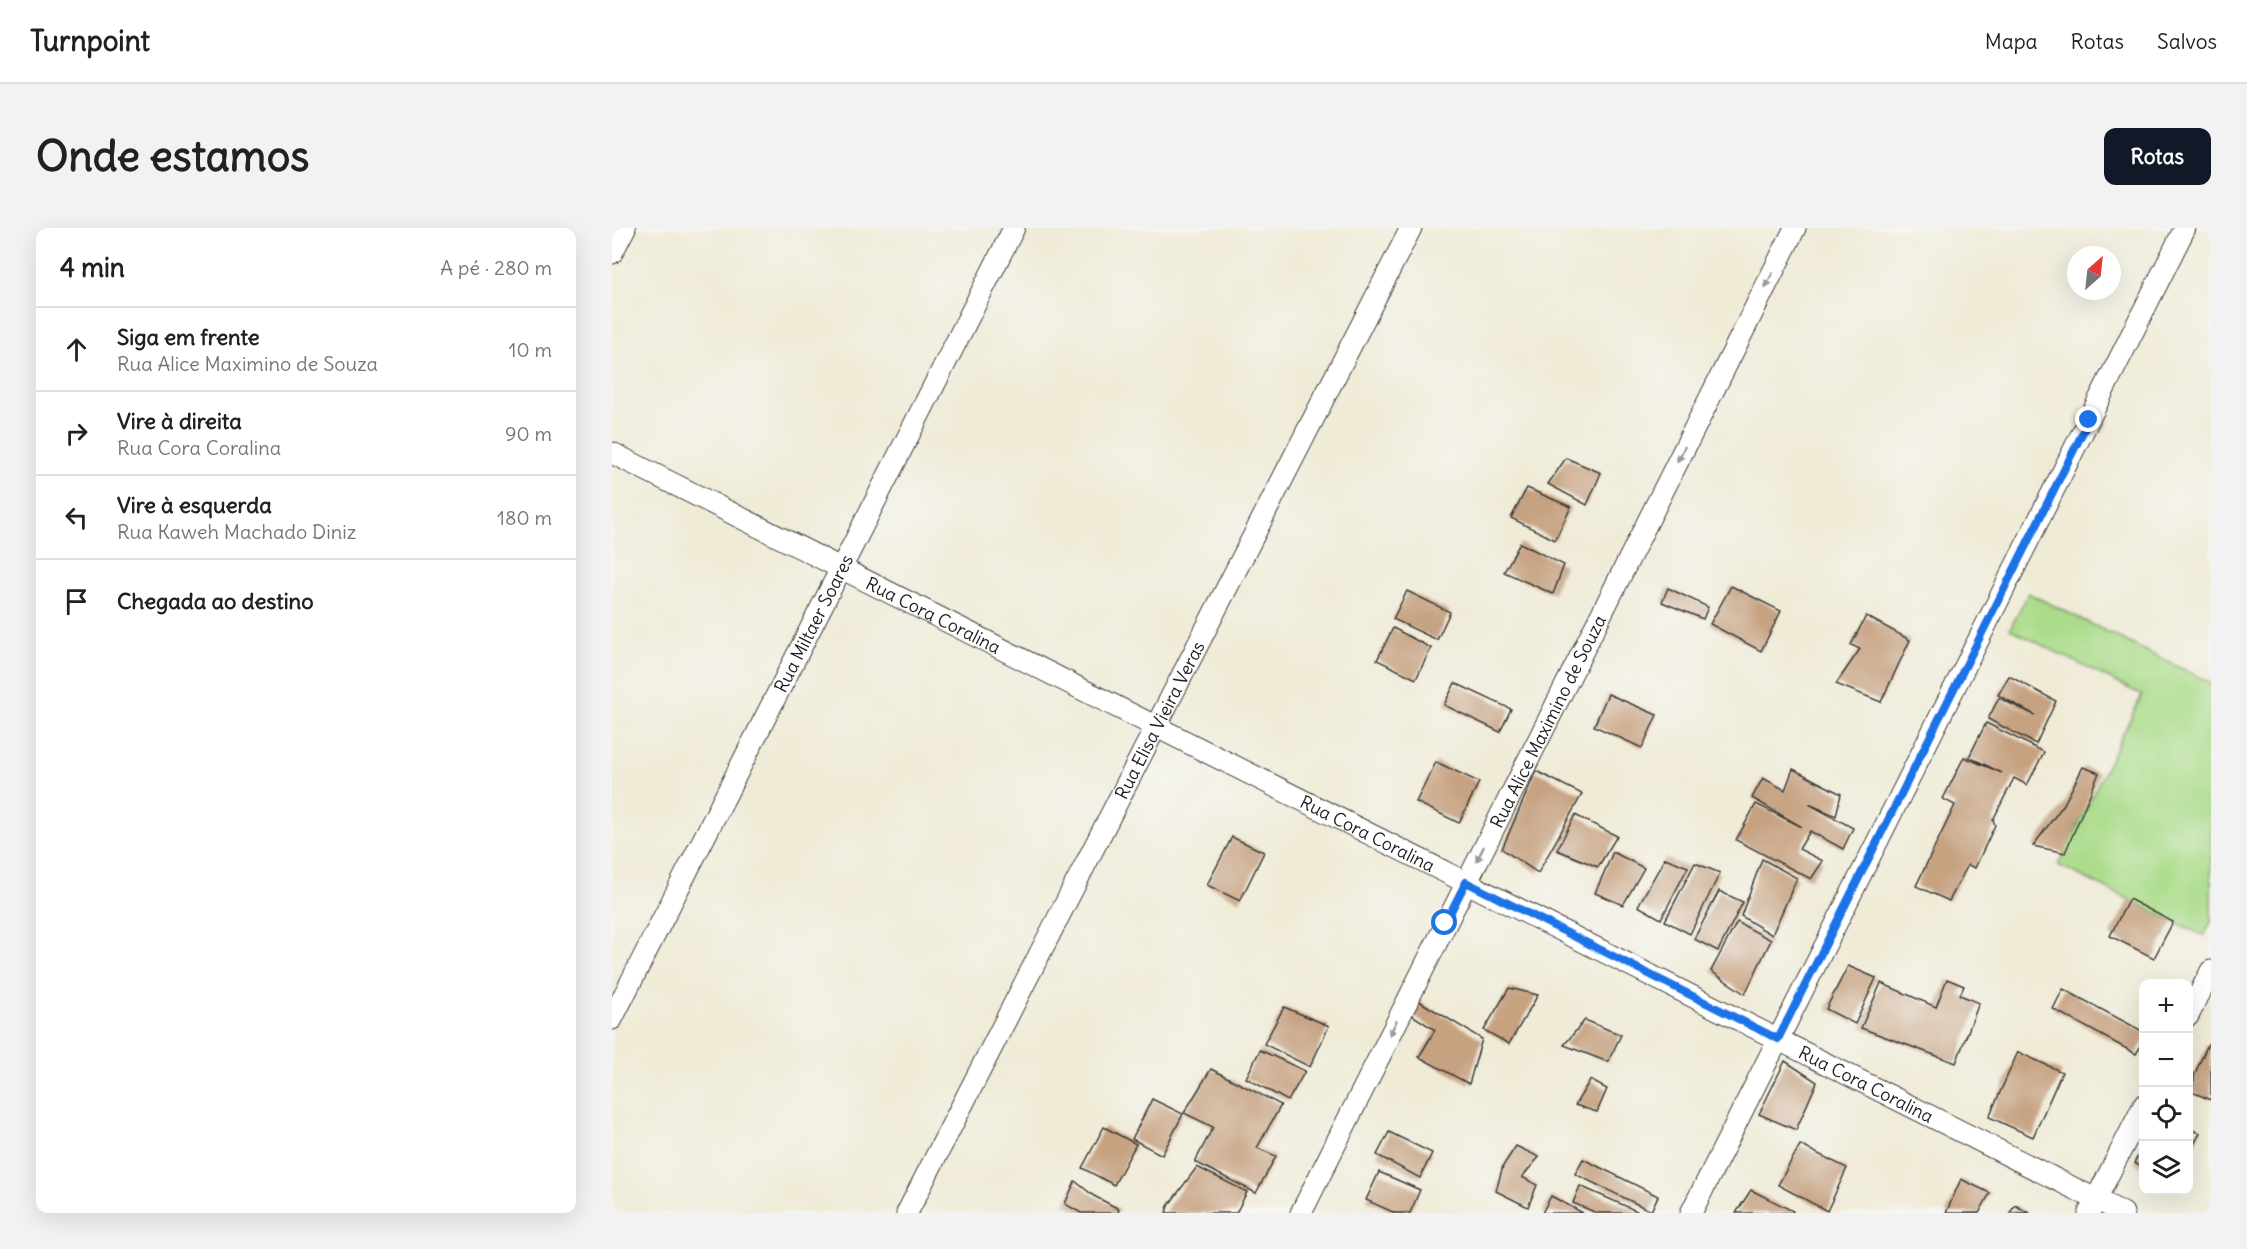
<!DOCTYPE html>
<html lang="pt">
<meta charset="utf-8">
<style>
:root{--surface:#fff;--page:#f2f2f2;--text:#202124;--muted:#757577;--line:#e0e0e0;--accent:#111827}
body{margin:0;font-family:Delius,sans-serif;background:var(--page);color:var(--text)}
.controls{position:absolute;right:18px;bottom:18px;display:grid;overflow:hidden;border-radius:12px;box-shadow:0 6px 24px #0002}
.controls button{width:54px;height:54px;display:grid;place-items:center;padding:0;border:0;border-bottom:2px solid var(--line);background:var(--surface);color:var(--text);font:30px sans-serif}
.compass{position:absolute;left:1455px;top:18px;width:54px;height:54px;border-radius:50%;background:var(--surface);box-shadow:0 6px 24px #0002;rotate:27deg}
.stop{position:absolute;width:18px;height:18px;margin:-14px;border:4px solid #1a73e8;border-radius:50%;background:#fff}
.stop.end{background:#1a73e8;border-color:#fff;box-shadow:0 2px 6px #0008}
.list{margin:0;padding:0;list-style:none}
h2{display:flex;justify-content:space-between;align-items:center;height:78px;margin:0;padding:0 24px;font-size:26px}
h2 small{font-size:20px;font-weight:400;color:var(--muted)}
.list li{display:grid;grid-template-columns:39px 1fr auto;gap:18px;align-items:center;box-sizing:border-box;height:84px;padding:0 24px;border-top:2px solid var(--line)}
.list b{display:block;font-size:22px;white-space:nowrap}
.list p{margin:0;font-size:20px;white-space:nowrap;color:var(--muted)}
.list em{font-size:20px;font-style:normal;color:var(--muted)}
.icon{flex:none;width:33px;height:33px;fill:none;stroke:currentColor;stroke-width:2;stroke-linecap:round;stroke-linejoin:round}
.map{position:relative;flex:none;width:1599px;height:985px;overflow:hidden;border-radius:12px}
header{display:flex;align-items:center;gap:36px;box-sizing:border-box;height:84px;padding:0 30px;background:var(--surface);border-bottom:2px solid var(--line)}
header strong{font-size:28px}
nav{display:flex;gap:33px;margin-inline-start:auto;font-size:21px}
.intro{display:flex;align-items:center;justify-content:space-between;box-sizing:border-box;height:144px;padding:0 36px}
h1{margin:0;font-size:42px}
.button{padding:15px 27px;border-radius:12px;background:var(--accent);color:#fff;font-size:21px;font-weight:700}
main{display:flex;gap:36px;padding:0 36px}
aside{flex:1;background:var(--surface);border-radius:12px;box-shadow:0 6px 24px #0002}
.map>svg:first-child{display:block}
.green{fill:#abdc8a;stroke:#647c53;stroke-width:1.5}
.building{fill:#c6a281}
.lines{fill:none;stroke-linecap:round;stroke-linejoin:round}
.minor-casing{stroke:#3c3b38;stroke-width:23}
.minor{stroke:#fff;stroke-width:21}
.oneway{fill:#999}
.route{stroke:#1a73e8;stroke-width:8}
.labels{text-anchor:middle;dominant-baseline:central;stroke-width:5;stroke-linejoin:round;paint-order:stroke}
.street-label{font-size:18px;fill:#1c1c1c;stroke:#f6f6f2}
</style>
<header>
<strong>Turnpoint</strong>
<nav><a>Mapa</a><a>Rotas</a><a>Salvos</a></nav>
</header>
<div class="intro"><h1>Onde estamos</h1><a class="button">Rotas</a></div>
<main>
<aside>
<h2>4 min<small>A pé · 280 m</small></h2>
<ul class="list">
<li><svg class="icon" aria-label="ahead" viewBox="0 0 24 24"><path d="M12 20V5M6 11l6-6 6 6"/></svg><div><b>Siga em frente</b><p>Rua Alice Maximino de Souza</p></div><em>10 m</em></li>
<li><svg class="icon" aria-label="right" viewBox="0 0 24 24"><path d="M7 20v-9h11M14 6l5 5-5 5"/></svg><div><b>Vire à direita</b><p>Rua Cora Coralina</p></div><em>90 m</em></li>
<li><svg class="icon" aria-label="left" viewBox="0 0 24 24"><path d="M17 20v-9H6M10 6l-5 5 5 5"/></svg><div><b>Vire à esquerda</b><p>Rua Kaweh Machado Diniz</p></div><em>180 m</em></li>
<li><svg class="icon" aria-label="arrive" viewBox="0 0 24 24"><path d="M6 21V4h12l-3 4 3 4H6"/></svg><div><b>Chegada ao destino</b></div></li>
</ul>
</aside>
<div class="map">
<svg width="1599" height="985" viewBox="0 0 1599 985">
<rect width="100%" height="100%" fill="#f6f6f2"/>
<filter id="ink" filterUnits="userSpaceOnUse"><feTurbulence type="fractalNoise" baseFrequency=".0167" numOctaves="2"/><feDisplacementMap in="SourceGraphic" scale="12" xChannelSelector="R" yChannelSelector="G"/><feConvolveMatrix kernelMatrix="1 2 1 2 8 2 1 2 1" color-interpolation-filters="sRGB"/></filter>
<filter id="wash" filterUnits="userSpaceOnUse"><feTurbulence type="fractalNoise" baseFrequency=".008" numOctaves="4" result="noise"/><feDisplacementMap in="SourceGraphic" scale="24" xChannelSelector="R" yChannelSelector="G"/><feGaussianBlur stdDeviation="1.35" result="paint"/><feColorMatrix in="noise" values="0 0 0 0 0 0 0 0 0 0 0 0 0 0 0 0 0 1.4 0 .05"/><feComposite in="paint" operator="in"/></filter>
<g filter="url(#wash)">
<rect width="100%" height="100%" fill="#f0ebd7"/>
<polygon class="green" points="1416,365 1599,455 1599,694 1592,708 1446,637 1530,467 1398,401"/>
<g id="blocks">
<g class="building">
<polygon points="954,230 989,245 975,277 936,256"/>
<polygon points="915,260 959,279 943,312 899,290"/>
<polygon points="908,315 952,337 941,366 892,344"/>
<polygon points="1119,358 1169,383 1149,423 1098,396"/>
<polygon points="1056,360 1096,379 1091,391 1050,374"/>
<polygon points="795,363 838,384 825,412 781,391"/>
<polygon points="1254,388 1298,412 1269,474 1224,456 1248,421 1239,417"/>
<polygon points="781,400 819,420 804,451 765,432"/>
<polygon points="1397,448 1444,473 1424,516 1376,491 1387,470 1423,487 1386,467"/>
<polygon points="843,455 899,481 888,504 832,477"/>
<polygon points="996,466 1045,487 1030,520 982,498"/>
<polygon points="1374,495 1432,524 1415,557 1402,550 1381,592 1383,597 1363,640 1356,637 1337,673 1304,658 1343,577 1331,571 1352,529 1390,545 1357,529"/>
<polygon points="824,534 867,554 847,595 804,574"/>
<polygon points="1471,539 1487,545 1453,625 1421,618 1452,576"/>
<polygon points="1181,541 1229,566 1224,588 1197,576 1241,600 1231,621 1198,603 1187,621 1211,633 1199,651 1124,612 1144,576 1190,599 1140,570 1151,550 1173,562"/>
<polygon points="924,543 970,566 926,645 890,621"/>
<polygon points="963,587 1005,608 986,639 945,622"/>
<polygon points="620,609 652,624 628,673 595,657"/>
<polygon points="1001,624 1032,640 1011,677 983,665"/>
<polygon points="1053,630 1076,639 1049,691 1026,678"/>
<polygon points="1150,631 1185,650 1160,707 1129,688"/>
<polygon points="1083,635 1108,645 1078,706 1053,693"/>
<polygon points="1107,663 1131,674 1106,723 1082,711"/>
<polygon points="1517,671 1561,694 1542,730 1498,708"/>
<polygon points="1125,694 1159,712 1133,766 1099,743"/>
<polygon points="1236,738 1264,750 1243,796 1214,781"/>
<polygon points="1335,751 1352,758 1348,767 1367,775 1344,835 1249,800 1269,755 1324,779"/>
<polygon points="897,760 926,767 897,816 872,802"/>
<polygon points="1451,761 1532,804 1532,813 1524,826 1441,781"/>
<polygon points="807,773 870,811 857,856 807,829 823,802 800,787"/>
<polygon points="672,779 717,798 698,839 652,816"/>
<polygon points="973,792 1009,807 996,834 952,817"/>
<polygon points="1596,816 1599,817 1599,872 1580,864 1583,845"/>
<polygon points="648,822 693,843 676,873 634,850"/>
<polygon points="1406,824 1450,844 1421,909 1377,889"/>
<polygon points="1173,833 1205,854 1184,902 1147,886"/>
<polygon points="599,841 669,877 645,920 664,928 644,965 583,934 601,899 572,885"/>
<polygon points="978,852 995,861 985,884 963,877"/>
<polygon points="540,871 571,886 550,927 520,911"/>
<polygon points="492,899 524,916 502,957 470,940"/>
<polygon points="1576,900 1588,905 1576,928"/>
<polygon points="777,904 820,925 808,950 765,927"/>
<polygon points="1188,917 1235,940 1215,983 1166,957"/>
<polygon points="1532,917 1532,941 1522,935"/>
<polygon points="904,918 927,929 910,949 925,957 916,979 884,963 891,938"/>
<polygon points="971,931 1046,968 1039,983 963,946"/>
<polygon points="585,939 635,964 624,985 554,985 556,978"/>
<polygon points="767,944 808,962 798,985 783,985 754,972"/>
<polygon points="1349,951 1378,965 1367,985 1334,985"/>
<polygon points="463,953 482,968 507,981 506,985 469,985 453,976"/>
<polygon points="968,958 1025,983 1024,985 985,985 961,975"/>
<polygon points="1139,962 1181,983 1180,985 1124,985"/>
<polygon points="939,968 971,985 930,985"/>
<polygon points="1403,977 1417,985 1398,985"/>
</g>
</g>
</g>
<g filter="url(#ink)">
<use href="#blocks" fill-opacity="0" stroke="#3c3b38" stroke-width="1.5"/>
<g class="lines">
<g class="minor-casing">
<g id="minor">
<polyline points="0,25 13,0"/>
<path id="s1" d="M0 225 1511 985"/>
<polyline points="1576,788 1599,743"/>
<path id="s2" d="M0 791 402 0"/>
<path id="s3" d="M295 985 799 0"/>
<path id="s4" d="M689 985 1183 0"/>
<polyline points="1079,985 1573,0"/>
<polyline points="1477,985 1532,877"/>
</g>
</g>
<use href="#minor" class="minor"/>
</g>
<defs><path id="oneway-solid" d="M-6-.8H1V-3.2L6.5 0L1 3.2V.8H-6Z" transform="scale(1.5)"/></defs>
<g class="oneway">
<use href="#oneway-solid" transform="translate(1157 52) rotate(117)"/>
<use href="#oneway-solid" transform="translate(1069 226) rotate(117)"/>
<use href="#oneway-solid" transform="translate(868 626) rotate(117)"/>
<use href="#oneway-solid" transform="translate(781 800) rotate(116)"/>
</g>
</g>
<g class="lines" filter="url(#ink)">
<polyline class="route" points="833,695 854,654 1166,811 1477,192"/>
</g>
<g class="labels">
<g class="street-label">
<text stroke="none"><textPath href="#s1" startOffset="360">Rua Cora Coralina</textPath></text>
<text stroke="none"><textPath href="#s2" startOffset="444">Rua Miltaer Soares</textPath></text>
<text stroke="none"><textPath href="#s3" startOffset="554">Rua Elisa Vieira Veras</textPath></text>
<text stroke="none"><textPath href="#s4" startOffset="550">Rua Alice Maximino de Souza</textPath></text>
<text stroke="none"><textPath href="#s1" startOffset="846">Rua Cora Coralina</textPath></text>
<text stroke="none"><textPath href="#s1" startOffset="1404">Rua Cora Coralina</textPath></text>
</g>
</g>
</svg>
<div class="controls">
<button>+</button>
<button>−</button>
<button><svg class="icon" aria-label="locate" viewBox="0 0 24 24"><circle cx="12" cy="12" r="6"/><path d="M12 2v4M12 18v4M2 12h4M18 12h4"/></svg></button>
<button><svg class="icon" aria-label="layers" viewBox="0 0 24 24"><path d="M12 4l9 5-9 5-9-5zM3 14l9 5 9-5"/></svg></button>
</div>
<svg class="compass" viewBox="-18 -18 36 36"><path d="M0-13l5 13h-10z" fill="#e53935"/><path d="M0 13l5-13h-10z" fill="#757577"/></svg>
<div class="stop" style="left:833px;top:695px"></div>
<div class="stop end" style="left:1477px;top:192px"></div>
</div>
</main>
